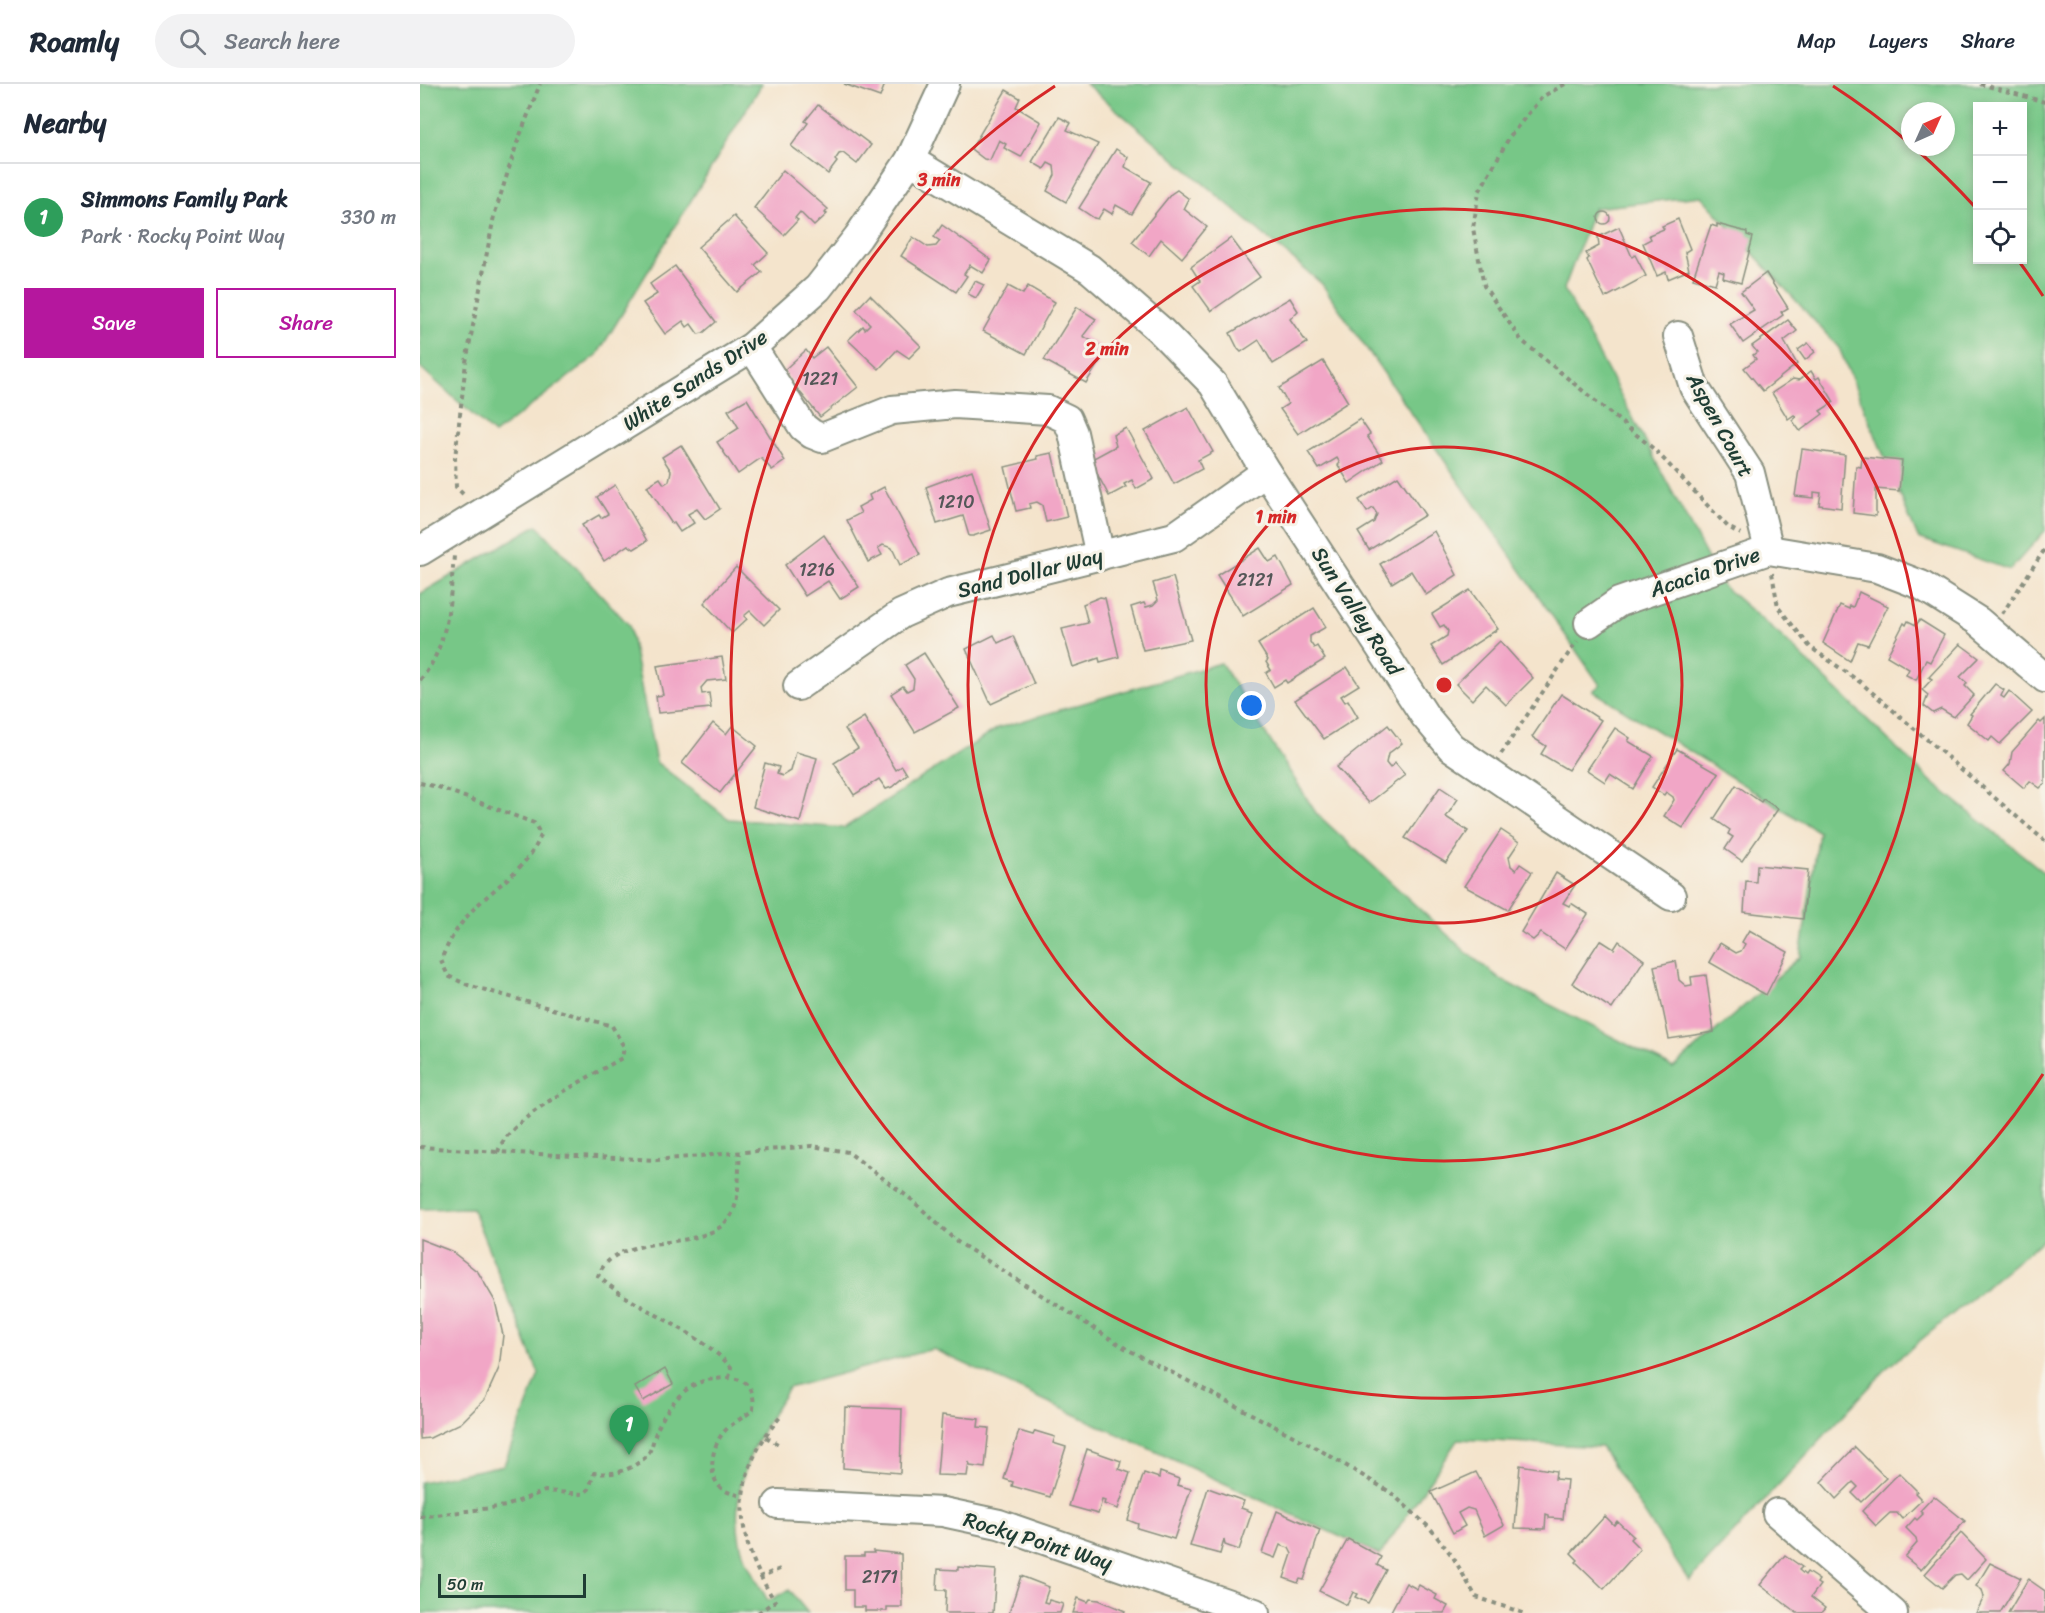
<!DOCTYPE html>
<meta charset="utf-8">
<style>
:root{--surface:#fff;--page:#f2f2f3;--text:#1f2937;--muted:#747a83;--line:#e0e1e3;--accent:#b5179e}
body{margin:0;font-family:Sriracha,sans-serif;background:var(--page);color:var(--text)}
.controls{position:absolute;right:18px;top:18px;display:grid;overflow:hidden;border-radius:0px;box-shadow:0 3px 9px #0003}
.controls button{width:54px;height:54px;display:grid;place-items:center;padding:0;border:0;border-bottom:2px solid var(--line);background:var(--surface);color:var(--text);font:30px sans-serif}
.compass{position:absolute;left:1481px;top:18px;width:54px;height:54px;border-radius:50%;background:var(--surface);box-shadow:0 3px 9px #0003;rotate:45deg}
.scale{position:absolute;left:18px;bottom:15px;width:148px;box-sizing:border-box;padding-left:6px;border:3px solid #1f3d34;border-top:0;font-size:16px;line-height:21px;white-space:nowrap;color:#1f3d34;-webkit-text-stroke:4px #f7f3e8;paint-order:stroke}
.you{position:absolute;left:832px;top:622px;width:21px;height:21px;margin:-15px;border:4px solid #fff;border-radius:50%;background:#1a73e8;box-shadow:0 0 0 9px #1a73e833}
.badge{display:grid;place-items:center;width:39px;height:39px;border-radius:50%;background:var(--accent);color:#fff;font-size:20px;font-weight:700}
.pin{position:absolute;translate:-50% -50px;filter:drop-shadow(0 2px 3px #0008)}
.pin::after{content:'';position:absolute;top:32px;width:21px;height:18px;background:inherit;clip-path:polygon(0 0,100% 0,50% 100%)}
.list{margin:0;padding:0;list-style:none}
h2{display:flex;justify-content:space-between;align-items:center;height:78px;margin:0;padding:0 24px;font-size:26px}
h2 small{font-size:20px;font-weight:400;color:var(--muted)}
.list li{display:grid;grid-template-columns:39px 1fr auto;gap:18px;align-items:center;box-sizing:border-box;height:108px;padding:0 24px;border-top:2px solid var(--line)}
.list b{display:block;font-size:22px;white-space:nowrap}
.list p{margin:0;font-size:20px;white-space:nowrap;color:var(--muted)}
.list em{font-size:20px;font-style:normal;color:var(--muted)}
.actions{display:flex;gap:12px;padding:18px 24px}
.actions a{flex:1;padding:14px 0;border:2px solid var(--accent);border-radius:0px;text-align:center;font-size:21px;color:var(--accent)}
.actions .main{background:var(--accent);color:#fff}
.icon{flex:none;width:33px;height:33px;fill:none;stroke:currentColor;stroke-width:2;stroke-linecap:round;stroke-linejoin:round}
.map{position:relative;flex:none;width:1625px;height:1529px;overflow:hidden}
header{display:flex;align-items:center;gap:36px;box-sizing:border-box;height:84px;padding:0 30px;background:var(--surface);border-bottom:2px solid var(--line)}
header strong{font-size:28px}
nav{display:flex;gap:33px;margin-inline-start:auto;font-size:21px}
.search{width:420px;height:54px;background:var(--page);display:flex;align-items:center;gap:15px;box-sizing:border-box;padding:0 21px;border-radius:33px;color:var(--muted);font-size:22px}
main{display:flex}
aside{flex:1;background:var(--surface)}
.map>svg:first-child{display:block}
.green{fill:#77c787;stroke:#4b825e;stroke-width:1.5;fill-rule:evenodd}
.building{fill:#f1a6c6}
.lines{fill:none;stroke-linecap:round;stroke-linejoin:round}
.minor-casing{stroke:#8a9080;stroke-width:32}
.path{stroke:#8a9080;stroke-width:4;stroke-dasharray:4.5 4.5;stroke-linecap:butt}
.minor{stroke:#fff;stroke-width:28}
.ring{fill:none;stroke:#d62828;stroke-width:3}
.labels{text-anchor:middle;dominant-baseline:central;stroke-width:6;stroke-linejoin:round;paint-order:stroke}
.number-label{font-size:18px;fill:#545758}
.street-label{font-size:21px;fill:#1f3d34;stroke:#f7f3e8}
.centre{fill:#d62828;stroke:#f7f3e8;stroke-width:3}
.ring-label{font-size:18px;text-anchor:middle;font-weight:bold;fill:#d62828;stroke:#f7f3e8;stroke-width:6;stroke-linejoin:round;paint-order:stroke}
</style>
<header>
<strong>Roamly</strong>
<div class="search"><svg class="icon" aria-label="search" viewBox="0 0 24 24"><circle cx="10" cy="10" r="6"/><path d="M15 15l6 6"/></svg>Search here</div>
<nav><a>Map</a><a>Layers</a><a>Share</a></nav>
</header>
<main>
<aside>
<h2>Nearby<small></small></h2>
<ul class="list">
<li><span class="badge" style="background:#2e9e5b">1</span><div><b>Simmons Family Park</b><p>Park · Rocky Point Way</p></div><em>330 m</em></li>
</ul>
<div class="actions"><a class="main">Save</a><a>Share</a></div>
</aside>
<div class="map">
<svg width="1625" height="1529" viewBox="0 0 1625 1529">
<rect width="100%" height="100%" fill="#f7f3e8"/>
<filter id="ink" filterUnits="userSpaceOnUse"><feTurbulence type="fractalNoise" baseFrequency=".0167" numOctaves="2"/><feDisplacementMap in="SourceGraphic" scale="12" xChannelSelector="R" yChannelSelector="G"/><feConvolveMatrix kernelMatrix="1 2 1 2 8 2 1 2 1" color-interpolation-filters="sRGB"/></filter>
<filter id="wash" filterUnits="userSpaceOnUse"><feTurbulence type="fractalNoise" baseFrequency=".008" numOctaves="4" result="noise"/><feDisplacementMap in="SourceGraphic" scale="24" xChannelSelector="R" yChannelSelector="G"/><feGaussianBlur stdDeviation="1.35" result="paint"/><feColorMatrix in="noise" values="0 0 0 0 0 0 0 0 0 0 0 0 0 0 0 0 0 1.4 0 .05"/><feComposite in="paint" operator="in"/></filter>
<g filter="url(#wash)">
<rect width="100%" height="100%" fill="#f4e4cc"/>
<g class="green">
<polygon points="0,0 342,0 177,271 74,350 0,283"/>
<path d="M666 0H1625V447L1590 486 1498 454 1419 264 1281 112 1174 124 1144 205 1302 501 1362 553 1513 699 1625 789V1154L1468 1283 1269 1497 1181 1363 1038 1355 960 1471 513 1265 368 1304C338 1353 308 1398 320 1458 324 1478 339 1499 348 1517L369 1506 388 1529H0V1398L84 1381 119 1290 52 1124 0 1125V510L117 441 209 541 236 678 309 735 424 744 578 644 801 579 896 729 1046 868 1082 896 1253 984 1380 873 1399 748 1173 607 1180 601 902 200ZM1558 22H1602V176H1558ZM1490 27H1526V63H1490Z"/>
</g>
<g id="blocks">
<g class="building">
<polygon points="424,0 465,0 460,13"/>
<polygon points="586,6 600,14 596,23 621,38 601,73 584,64 586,60 579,56 570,76 564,75 551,65"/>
<polygon points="398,21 451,61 437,80 423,69 419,70 415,76 417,78 408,90 371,62 388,39 385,37"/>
<polygon points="639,33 651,39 647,46 678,60 646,118 627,107 635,91 634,82 628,79 624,85 612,78"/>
<polygon points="696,65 708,73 705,83 731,98 712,130 696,121 692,130 684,125 678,135 674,134 659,124"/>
<polygon points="363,86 408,125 405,129 407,130 394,142 380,128 375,134 378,136 364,151 334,124"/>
<polygon points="757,106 769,115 764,125 787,143 762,174 741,155 729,172 712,158 751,110"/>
<circle cx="1184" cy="134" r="6"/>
<polygon points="314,132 348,169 335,181 342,188 317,208 278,163"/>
<polygon points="1258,135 1270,165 1265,168 1269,186 1248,195 1246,188 1237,192 1223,159 1231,155 1229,151 1244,145 1242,142"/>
<polygon points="1297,140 1327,148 1327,151 1333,153 1321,199 1303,194 1304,189 1299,187 1295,200 1273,194 1291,141 1297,143"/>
<polygon points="522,141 571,176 563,189 550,181 544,190 547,192 536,208 481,172 493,153 508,163 516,162 520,157 514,153"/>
<polygon points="1199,143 1212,173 1215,171 1226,192 1185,214 1167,176 1169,174 1166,169 1179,162 1178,153"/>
<polygon points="811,154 840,193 791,227 773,202 780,197 771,183"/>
<polygon points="255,182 296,238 283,249 278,250 271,240 267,243 263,237 245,250 223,219 237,210 230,200"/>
<polygon points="1346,189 1368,224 1361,228 1363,231 1323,259 1310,240 1334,226 1321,208"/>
<polygon points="555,197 564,201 556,214 548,210"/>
<polygon points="588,202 603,210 608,202 635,218 606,270 563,247"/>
<polygon points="450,211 501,262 489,274 477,266 459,285 428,256 443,242 445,245 450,240 436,226"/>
<polygon points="870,214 878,227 870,235 887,259 853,280 839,256 821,268 818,265 810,249"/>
<polygon points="657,223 676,235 663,252 687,266 666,299 624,276"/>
<polygon points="1368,236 1377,247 1364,257 1377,280 1343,307 1324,284 1336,275 1333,271 1337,268 1332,262"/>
<polygon points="1388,259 1395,268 1385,276 1378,266"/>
<polygon points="406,263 438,303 400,333 363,287 386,266 392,274"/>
<polygon points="903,277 928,318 878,350 860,325 868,320 859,304"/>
<polygon points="1391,287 1396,295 1399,293 1414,318 1400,327 1403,330 1380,347 1372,336 1376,333 1374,331 1368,335 1352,309 1373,295 1379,296"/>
<polygon points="327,315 365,377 352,386 341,374 318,390 297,358 319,344 308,326"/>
<polygon points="768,323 793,368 778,376 782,385 754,400 725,347"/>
<polygon points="940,335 950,350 947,352 963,376 929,399 918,381 920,379 917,374 899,385 888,368"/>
<polygon points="706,344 734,395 716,405 712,396 704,400 706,403 689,412 670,376 696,362 693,351"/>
<polygon points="261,361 300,425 285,435 277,425 268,430 274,439 260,448 254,439 252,440 227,402 240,394 244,400 249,397 251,387 242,373"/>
<polygon points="1382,365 1425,371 1421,424 1399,421 1401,409 1394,408 1394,414 1375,412"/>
<polygon points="632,369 647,433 626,438 622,421 617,418 609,420 610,424 596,427 585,383 618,375 617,372"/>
<polygon points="1442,373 1482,377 1479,407 1456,405 1456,432 1433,429 1436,382 1441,383"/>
<polygon points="552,386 571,446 553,452 549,452 543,432 517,440 506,403"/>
<polygon points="978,392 1005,431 949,466 938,448 954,438 957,430 953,424 947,428 939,416"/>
<polygon points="195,401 227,457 214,465 208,461 184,477 162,441 179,431 181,434 188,430 177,413"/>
<polygon points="464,403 500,471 480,481 472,464 463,461 458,464 462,471 448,478 427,436 441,429 438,423 451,416 449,411"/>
<polygon points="1014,447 1037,491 1006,511 991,487 972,499 960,480"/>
<polygon points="404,451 439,503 420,515 408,497 385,512 365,481"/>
<polygon points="840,464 849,478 858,473 873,501 823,532 797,491"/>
<polygon points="316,483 359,526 344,541 330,527 324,532 327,535 312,549 284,519"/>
<polygon points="753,493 771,556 723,566 711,523 724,519 726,523 733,521 738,516 733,499"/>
<polygon points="1050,506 1078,545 1023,581 1011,562 1027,552 1028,547 1024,541 1020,543 1012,530"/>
<polygon points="1439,508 1468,522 1448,561 1438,558 1430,577 1403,559 1420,521 1429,525 1430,522 1433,523"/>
<polygon points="680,513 685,514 699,573 680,578 679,574 653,583 642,545 668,539 663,520"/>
<polygon points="894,524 906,543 890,552 890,558 894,564 897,562 905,575 867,599 865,596 854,603 846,589 851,586 846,578 848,576 838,560"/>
<polygon points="1500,536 1524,551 1510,578 1506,576 1496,596 1486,591 1489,585 1467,572 1484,539 1486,541 1488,537 1496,541"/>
<polygon points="574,551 578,559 593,552 614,600 571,620 546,565"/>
<polygon points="1080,557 1113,594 1086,621 1066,601 1052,616 1036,600"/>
<polygon points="1540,560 1559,574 1540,593 1547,599 1545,602 1554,611 1534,633 1521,625 1513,629 1504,622 1508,611 1502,606 1512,595 1509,593"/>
<polygon points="504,569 539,624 495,648 471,610 483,602 487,607 493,604 494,595 485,581"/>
<polygon points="302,573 306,595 287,597 281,604 282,610 289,609 291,624 238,629 236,612 243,611 237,582"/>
<polygon points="927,583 939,601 921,612 925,618 928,616 938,633 904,655 875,616"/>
<polygon points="1575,600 1584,606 1581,612 1584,614 1589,607 1612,628 1580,660 1572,653 1569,657 1547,639 1552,631 1550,630"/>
<polygon points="1141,610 1181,636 1148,686 1121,670 1126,662 1112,653"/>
<polygon points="444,633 476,686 482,682 487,690 472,703 466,705 459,695 434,711 414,679 438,664 425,645"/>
<polygon points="1625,635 1625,699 1620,704 1610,697 1604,704 1584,687 1590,680 1592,668 1619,637 1621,639"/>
<polygon points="293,639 306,650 312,642 337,662 300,709 262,679"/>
<polygon points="968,641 982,659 968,670 966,679 970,684 975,679 985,691 949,719 916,683"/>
<polygon points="1195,644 1210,654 1208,657 1233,672 1213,705 1190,690 1185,698 1167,686"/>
<polygon points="1257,665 1299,689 1263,744 1244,732 1254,716 1253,713 1246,708 1244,711 1232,703"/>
<polygon points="376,668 397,674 380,738 333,723 345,679 359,683 357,690 363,692 371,687"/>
<polygon points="1316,701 1341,718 1343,715 1358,725 1322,777 1305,765 1313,753 1308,750 1310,746 1294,735"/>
<polygon points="1020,703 1038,715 1026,733 1048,747 1026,779 985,754"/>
<polygon points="1081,746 1099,758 1089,773 1091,782 1096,786 1100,780 1112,788 1088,826 1044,802"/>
<polygon points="1337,781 1388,786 1383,835 1324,828 1326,797 1336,798"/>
<polygon points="1136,789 1155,801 1143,819 1149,822 1151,819 1168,830 1145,865 1121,849 1113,856 1101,848"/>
<polygon points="1329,846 1368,868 1346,911 1289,878 1300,859 1316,869 1321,867 1325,860 1322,858"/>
<polygon points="1180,856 1194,865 1199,857 1224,876 1192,925 1152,899"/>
<polygon points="1256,877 1259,896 1266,902 1272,901 1271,893 1286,891 1294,948 1249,955 1234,882"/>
<polygon points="0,1155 31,1167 58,1188 75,1217 83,1251 79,1284 65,1315 41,1339 10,1354 0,1355"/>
<polygon points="245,1285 253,1300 223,1317 215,1303"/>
<polygon points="425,1323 482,1325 480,1389 423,1384"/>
<polygon points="522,1331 559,1335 558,1343 569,1344 565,1384 550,1382 549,1378 547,1392 517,1391"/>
<polygon points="599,1347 613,1351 615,1347 635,1353 633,1359 646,1363 630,1413 592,1402 593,1398 584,1395"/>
<polygon points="1435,1363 1466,1394 1441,1418 1432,1409 1438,1403 1433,1398 1416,1415 1401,1398"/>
<polygon points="667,1365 701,1377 699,1385 710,1389 698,1425 684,1420 685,1417 682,1416 678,1430 649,1422"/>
<polygon points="1100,1381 1136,1387 1135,1395 1147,1396 1143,1435 1129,1434 1129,1431 1126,1430 1125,1445 1095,1444"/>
<polygon points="740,1388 759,1395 757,1401 771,1405 754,1455 717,1444 718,1440 708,1436 724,1389 739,1394"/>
<polygon points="1056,1388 1084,1441 1065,1452 1054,1426 1047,1424 1038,1429 1045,1442 1033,1449 1011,1408"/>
<polygon points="1479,1389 1497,1407 1495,1409 1502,1416 1482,1435 1477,1429 1470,1429 1456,1442 1442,1427"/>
<polygon points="788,1404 824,1417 821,1424 832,1428 819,1466 805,1461 804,1456 800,1470 770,1462"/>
<polygon points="1514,1412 1545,1437 1501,1486 1485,1473 1497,1459 1496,1454 1486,1444 1495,1434 1497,1436 1503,1430 1500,1427"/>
<polygon points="857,1427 900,1446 884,1496 880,1495 878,1499 864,1494 872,1470 869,1464 860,1461 855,1474 842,1469"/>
<polygon points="1185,1432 1194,1441 1197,1437 1213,1452 1210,1455 1220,1465 1184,1505 1156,1478 1158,1476 1151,1469"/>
<polygon points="1541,1449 1566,1475 1547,1496 1541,1490 1535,1491 1522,1504 1505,1490"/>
<polygon points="928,1455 961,1473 957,1481 966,1486 948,1519 935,1513 937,1510 933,1508 927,1521 899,1507"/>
<polygon points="453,1467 481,1470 482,1523 467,1523 467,1527 445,1527 445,1523 433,1523 433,1506 425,1506 425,1472 444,1472 444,1469 454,1469"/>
<polygon points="1365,1471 1382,1483 1379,1486 1385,1491 1387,1488 1399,1496 1397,1499 1400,1501 1391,1513 1405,1524 1401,1529 1377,1529 1340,1501"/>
<polygon points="1570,1479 1601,1494 1580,1529 1556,1529 1564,1513 1562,1506 1556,1502"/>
<polygon points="538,1483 576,1486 573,1529 525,1529 526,1506 517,1506 518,1485 538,1486"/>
<polygon points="601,1492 629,1503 624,1518 628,1519 629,1516 643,1520 640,1529 589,1529"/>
<polygon points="1608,1495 1625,1507 1625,1529 1588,1529"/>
<polygon points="986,1499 997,1505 999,1501 1017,1511 1015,1515 1028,1522 1024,1529 970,1529"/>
<polygon points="658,1514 668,1518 670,1515 679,1516 705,1527 704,1529 653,1529"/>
</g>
</g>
</g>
<g filter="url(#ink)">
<use href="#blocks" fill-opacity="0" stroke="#8a9080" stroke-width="1.5"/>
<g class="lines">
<g class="minor-casing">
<g id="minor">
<polyline points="490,76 670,185 739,245 793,300 846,388 1005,632 1031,663 1251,812"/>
<polyline points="1258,252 1274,303 1330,389 1349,466"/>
<polyline points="332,263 383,343 392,350 402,354 472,326 535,320 628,326 647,335 653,349 680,472"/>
<polyline points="0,467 332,263 398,204 438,153 490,76 525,0"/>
<polyline points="1169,539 1199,518 1349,466 1457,484 1501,501 1558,537 1625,594"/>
<polyline points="378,602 481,530 528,509 754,453 846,388"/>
<polyline points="358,1420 523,1428 579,1440 835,1529"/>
<polyline points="1357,1429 1473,1529"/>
</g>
</g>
<g class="path">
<polyline points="1145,0 1122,13 1090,52 1059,108 1053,144 1064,202 1101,256 1235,366 1308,443 1321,450"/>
<polyline points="1560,0 1625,18"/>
<polyline points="43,410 36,403 35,374 46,278 74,132 97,59 120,0"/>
<polyline points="1352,489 1358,523 1390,563 1440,598 1625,757"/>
<polyline points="1582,530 1625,465"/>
<path d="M0 596C29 563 30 514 34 472"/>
<polyline points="1081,670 1157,557"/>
<path d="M0 699 18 703 114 739 121 751C108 785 73 803 50 829 37 843 28 859 21 876L28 892 48 901 192 942 204 963 202 974C171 992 87 1035 78 1068L236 1076 392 1062 428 1068 492 1116 536 1157 705 1264 900 1366 970 1408 1010 1444 1033 1473 1056 1513 1103 1529"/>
<polyline points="0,1063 78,1068"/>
<path d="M309 1294 311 1283C274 1243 218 1228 178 1192 198 1141 296 1175 314 1125 320 1109 318 1086 320 1070"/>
<polyline points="346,1353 361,1362"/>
<path d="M0 1433 86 1422 125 1407 163 1410 169 1405 174 1389C193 1391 207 1388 222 1376 232 1369 232 1359 236 1348 247 1323 265 1297 295 1295 304 1294 314 1293 322 1297 334 1304 334 1314 333 1326 323 1334 310 1340 303 1349 292 1362 287 1390 300 1403 306 1409 315 1410 322 1412"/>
<polyline points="339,1493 360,1485"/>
<path d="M338 1529 355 1517C313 1453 308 1393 361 1332"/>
</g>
<use href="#minor" class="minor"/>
</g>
</g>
<g class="ring">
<circle cx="1024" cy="601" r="238"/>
<circle cx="1024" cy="601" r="476"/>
<path d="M1623 990A714 714 0 1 1 635 2M1413 2A714 714 0 0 1 1488 58M1497 66A714 714 0 0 1 1555 123M1598 176A714 714 0 0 1 1623 212"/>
</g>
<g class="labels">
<g class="number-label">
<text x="400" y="295">1221</text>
<text x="536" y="418">1210</text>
<text x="397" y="486">1216</text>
<text x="835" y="496">2121</text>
<text x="460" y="1493">2171</text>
</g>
<g class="street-label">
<text transform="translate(275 296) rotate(-33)">White Sands Drive</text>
<text transform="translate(1300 341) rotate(61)">Aspen Court</text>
<text transform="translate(1285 488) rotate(-19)">Acacia Drive</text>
<text transform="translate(610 489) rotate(-14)">Sand Dollar Way</text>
<text transform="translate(937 527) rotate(57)">Sun Valley Road</text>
<text transform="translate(618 1457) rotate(17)">Rocky Point Way</text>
</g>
</g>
<circle cx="1024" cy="601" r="9" class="centre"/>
<g class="ring-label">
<text x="519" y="102">3 min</text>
<text x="687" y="271">2 min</text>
<text x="856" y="439">1 min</text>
</g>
</svg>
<div class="controls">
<button>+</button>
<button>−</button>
<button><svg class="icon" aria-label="locate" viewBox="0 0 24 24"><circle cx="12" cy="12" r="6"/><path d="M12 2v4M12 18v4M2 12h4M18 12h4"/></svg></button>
</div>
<svg class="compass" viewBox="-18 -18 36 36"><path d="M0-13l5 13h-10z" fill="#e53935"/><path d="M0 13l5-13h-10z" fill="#747a83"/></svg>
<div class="scale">50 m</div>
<div class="you"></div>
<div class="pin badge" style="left:209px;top:1371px;background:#2e9e5b">1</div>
</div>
</main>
